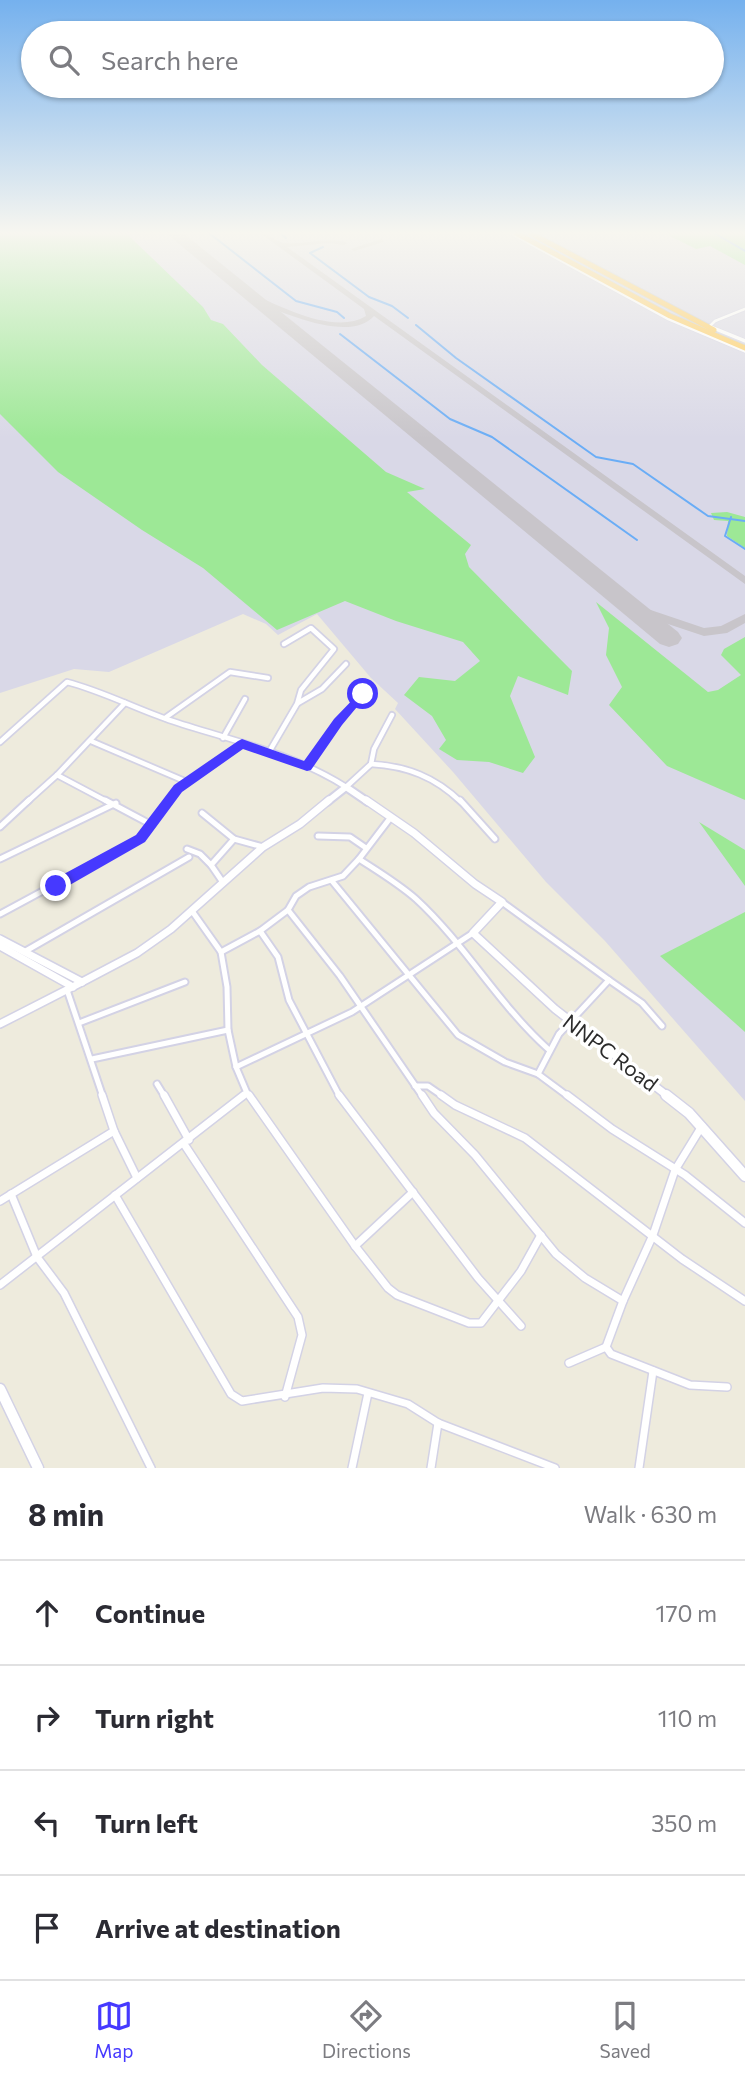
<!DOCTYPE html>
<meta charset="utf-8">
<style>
:root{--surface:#fff;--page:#f7f7f7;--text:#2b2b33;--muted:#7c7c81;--line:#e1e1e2;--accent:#4639ff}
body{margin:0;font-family:Commissioner,sans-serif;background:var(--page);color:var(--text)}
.stop{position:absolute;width:21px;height:21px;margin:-16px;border:5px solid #4639ff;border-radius:50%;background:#fff}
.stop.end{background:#4639ff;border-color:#fff;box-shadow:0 2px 7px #0008}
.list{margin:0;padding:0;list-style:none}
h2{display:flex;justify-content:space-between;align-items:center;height:91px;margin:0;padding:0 28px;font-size:30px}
h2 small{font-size:23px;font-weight:400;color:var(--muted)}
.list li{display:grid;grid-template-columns:46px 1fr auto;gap:21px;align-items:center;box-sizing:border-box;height:105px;padding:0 28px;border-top:2px solid var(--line)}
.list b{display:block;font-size:26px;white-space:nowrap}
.list em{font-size:23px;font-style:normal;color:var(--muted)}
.icon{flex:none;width:38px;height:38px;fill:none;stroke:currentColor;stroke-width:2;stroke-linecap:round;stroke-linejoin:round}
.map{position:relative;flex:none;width:745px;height:1468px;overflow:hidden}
.search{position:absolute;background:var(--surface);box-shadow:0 2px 5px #0004;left:21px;right:21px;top:21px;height:77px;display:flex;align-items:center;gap:18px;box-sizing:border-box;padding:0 24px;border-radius:38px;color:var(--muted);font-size:26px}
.sheet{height:511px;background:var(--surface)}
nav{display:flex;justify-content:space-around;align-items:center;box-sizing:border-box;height:98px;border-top:2px solid var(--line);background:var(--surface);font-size:19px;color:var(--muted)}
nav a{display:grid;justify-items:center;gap:4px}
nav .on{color:var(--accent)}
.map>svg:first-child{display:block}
.airport{fill:#d9d8e7}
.green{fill:#9de896}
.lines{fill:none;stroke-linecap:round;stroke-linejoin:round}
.stream{stroke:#6aadf6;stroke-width:2}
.taxiway{fill:#c8c5ca;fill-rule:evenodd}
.runway{fill:#c8c5ca;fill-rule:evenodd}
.minor-far3-casing{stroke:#d3d2e5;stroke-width:4.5}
.minor-far2-casing{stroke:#d3d2e5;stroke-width:8}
.minor-far1-casing{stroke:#d3d2e5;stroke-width:9}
.minor-casing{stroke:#d3d2e5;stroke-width:10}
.tertiary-far2-casing{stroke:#d3d2e5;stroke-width:10}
.tertiary-far1-casing{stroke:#d3d2e5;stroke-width:10}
.tertiary-casing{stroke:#d3d2e5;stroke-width:13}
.secondary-far2-casing{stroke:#d3d2e5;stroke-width:5}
.secondary-far1-casing{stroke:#d3d2e5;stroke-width:10}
.secondary-casing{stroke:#d3d2e5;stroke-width:13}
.motorway-casing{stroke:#ccc;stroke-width:7}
.minor-far3{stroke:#fff;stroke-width:2.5}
.minor-far2{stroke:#fff;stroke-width:4.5}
.minor-far1{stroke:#fff;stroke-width:5}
.minor{stroke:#fff;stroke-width:7}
.tertiary-far2{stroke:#fff;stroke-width:6}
.tertiary-far1{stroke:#fff;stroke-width:7}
.tertiary{stroke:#fff;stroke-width:10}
.secondary-far2{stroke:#fff;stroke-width:3.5}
.secondary-far1{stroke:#fff;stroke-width:7}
.secondary{stroke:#fff;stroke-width:10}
.motorway{stroke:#ffca57;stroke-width:5}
.route{fill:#4639ff}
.labels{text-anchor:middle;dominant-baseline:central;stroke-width:7;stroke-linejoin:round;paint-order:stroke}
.near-street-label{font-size:21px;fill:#2b2b2b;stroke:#fff}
</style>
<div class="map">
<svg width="745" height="1468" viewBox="0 0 745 1468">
<rect width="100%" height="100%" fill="#eeebdd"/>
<polygon class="airport" points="0,233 745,233 745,1101 605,941 546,882 453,772 395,709 398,703 371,678 317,614 278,635 266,624 243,614 109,672 74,669 0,693"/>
<g class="green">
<polygon points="0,233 126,233 203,307 211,320 223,324 262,365 386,472 425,489 407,492 471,545 465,554 469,567 572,671 568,695 518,676 510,696 535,757 523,773 489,762 457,760 439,749 446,740 432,716 404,695 419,677 455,681 480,661 463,642 396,621 345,601 277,630 203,568 142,530 58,472 0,414"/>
<polygon points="664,233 745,233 745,265 710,246 696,249"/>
<polygon points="727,512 745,517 745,548 727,536 728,521 714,520 711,513"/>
<polygon points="596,602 708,692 718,690 741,675 721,655 724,649 745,637 745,800 667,766 609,705 622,687 606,655 609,628"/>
<polygon points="699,822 745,850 745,886"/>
<polygon points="745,912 745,1032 660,956"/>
</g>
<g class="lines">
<g class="stream">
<polyline points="209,233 296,301 337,312 344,318"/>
<polyline points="280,233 286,238"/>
<polyline points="714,233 745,251"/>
<polyline points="323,247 310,253 369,297 392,306 408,318"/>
<polyline points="416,325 456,358 596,457 633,464 708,516 745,521"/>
<polyline points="340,334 450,419 492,437 637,540"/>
<polyline points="731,517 725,536 745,549"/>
</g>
<g class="taxiway">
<path d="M260 233C271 233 275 242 285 243 306 245 325 237 346 242L347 243 344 245 328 243 287 247 745 576V584L374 316C348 345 275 309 245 297V293H251C281 307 335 335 366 316L364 309Z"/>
<polygon points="381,239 383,240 383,242 354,251 351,249"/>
<polygon points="630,603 704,628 721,626 745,614 745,623 727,633 704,636 626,610 625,607"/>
</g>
<polygon class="runway" points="166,233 183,233 678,632 682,638 678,644 669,647 660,644"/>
<g class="minor-far3-casing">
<polyline id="minor-far3" points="710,326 715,321 745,309"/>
</g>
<g class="minor-far2-casing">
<g id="minor-far2">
<polyline points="298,703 322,689 346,664"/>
<polyline points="165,718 230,672 268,678"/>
<polyline points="223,738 245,699"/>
<polyline points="91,741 187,782"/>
<path d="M0 742 67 682C102 691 134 708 169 720 229 740 291 752 346 787L371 764 374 749 392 715"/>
<polyline points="269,752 297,704 301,690 334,649 311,628 284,644"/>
<path d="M371 764C407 766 435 777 461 802"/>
<polyline points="307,767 338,722 363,694"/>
<polyline points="57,775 108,802"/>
<polyline points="27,802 57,775 125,703"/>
<polyline points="168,802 178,789 241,745"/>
</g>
</g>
<g class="minor-far1-casing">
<g id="minor-far1">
<polyline points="105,800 152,825"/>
<polyline points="460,800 495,839"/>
<polyline points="202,813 234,839 263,847"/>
<path d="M391 817 359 859C379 872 399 884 416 899 465 944 498 1004 548 1049"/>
<polyline points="0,827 29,800"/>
<polyline points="318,836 350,837 366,848"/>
<polyline points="187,849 200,854 211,865"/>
<polyline points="0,859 116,803"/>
<polyline points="222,881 211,865 234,839"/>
<polyline points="332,881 458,1035 505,1062 538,1074 569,1097"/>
<polyline points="502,902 609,980 559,1034 538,1074"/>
<polyline points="288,910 340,976 423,1097"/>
<polyline points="192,911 221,952 227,987 228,1030 236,1067 247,1093 242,1097"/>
<polyline points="0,914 141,838 169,800"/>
<polyline points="260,931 288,910 296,896 309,887 343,876 359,859"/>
<polyline points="24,952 189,857"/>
<polyline points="221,952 260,931 278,957 289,1000 340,1097"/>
<polyline points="609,980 642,1003 662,1026"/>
<polyline points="67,990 103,1097"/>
<polyline points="79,1023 185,982"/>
<polyline points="92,1059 228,1030"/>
<polyline points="236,1067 352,1012 473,933"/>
<polyline points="157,1084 165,1097"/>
<polyline points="415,1086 428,1086 444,1097"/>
<polyline points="247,1093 250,1097"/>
</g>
</g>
<g class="minor-casing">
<g id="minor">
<polyline points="102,1095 114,1131 137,1178"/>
<polyline points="164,1095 189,1140"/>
<polyline points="249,1095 355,1246 388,1288 397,1295 469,1323 481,1323 521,1271 541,1235"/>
<polyline points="339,1095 478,1278 521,1326"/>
<polyline points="422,1095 434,1113 475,1155 556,1254 585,1278 623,1301 653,1235 675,1170 702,1126"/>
<polyline points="441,1095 455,1105 525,1138 682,1259 745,1301"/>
<polyline points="567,1095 612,1129 685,1175 745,1223"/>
<polyline points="184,1144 298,1317 302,1335 285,1397"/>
<polyline points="11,1194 37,1257 64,1293 151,1468"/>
<polyline points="115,1195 231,1394 242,1401 323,1388 357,1389 408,1404 438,1423 555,1468"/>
<polyline points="0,1201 114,1131"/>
<polyline points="355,1246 413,1192"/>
<polyline points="0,1285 244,1095"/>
<polyline points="623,1301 606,1347 611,1354 690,1385 727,1387"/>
<polyline points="569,1363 606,1347"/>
<polyline points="352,1468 368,1393"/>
<polyline points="431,1468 438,1423"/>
<polyline points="639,1468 653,1371"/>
</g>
</g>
<g class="tertiary-far2-casing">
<polyline id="tertiary-far2" points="327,802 346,787 368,802"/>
</g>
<g class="tertiary-far1-casing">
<g id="tertiary-far1">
<polyline points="366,800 414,833 475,884 502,902 473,933 555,1009 669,1097"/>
<polyline points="82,982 137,953 171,929 263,847 300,824 329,800"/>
</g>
</g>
<g class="tertiary-casing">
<polyline id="tertiary" points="666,1095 689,1113 745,1176"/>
</g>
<g class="secondary-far2-casing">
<g id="secondary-far2">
<polyline points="511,233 669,319 745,351"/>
<polyline points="711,327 745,341"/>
</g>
</g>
<g class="secondary-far1-casing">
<g id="secondary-far1">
<polyline points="0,939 82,982"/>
<polyline points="0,946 73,987"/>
<polyline points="0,1024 82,982"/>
</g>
</g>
<g class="secondary-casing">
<polyline id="secondary" points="0,1389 38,1468"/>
</g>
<g class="motorway-casing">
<g id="motorway">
<polyline points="516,233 670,316 745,348"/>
<polyline points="530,233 714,330"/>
</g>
</g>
<use href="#minor-far3" class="minor-far3"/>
<use href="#minor-far2" class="minor-far2"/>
<use href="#minor-far1" class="minor-far1"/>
<use href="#minor" class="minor"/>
<use href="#tertiary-far2" class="tertiary-far2"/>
<use href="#tertiary-far1" class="tertiary-far1"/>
<use href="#tertiary" class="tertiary"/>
<use href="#secondary-far2" class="secondary-far2"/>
<use href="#secondary-far1" class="secondary-far1"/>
<use href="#secondary" class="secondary"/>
<use href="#motorway" class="motorway"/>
</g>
<linearGradient id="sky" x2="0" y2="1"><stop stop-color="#75b1ee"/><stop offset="0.53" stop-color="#f7f6f0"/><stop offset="1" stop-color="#f7f6f0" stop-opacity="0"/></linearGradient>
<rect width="745" height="439" fill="url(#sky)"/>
<polygon class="route" points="363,689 366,691 366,696 342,725 311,770 307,771 243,749 182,792 145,842 61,890 51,890 51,881 136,835 174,785 238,741 242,739 304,761 334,719"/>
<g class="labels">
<g class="near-street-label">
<text transform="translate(611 1052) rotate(37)">NNPC Road</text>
</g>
</g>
</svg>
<div class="stop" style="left:363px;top:694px"></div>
<div class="stop end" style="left:56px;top:886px"></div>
<div class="search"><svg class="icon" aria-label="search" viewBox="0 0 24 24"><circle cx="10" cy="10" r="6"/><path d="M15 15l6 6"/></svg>Search here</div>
</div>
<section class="sheet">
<h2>8 min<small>Walk · 630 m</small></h2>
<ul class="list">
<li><svg class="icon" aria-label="ahead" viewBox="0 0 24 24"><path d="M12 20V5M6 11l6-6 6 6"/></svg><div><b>Continue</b></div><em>170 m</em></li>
<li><svg class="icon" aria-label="right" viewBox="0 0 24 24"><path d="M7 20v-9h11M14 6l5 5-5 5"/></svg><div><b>Turn right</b></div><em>110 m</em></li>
<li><svg class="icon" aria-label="left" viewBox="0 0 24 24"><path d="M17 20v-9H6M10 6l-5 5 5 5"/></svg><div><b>Turn left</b></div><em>350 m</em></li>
<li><svg class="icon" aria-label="arrive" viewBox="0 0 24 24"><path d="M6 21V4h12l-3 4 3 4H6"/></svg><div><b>Arrive at destination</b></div></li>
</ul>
</section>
<nav>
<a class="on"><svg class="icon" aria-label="map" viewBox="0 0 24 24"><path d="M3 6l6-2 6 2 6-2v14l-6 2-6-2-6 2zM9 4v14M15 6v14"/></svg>Map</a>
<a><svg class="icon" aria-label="directions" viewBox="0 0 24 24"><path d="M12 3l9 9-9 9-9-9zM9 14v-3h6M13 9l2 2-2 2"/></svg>Directions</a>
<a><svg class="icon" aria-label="saved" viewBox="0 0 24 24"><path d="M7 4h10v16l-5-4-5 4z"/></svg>Saved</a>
</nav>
